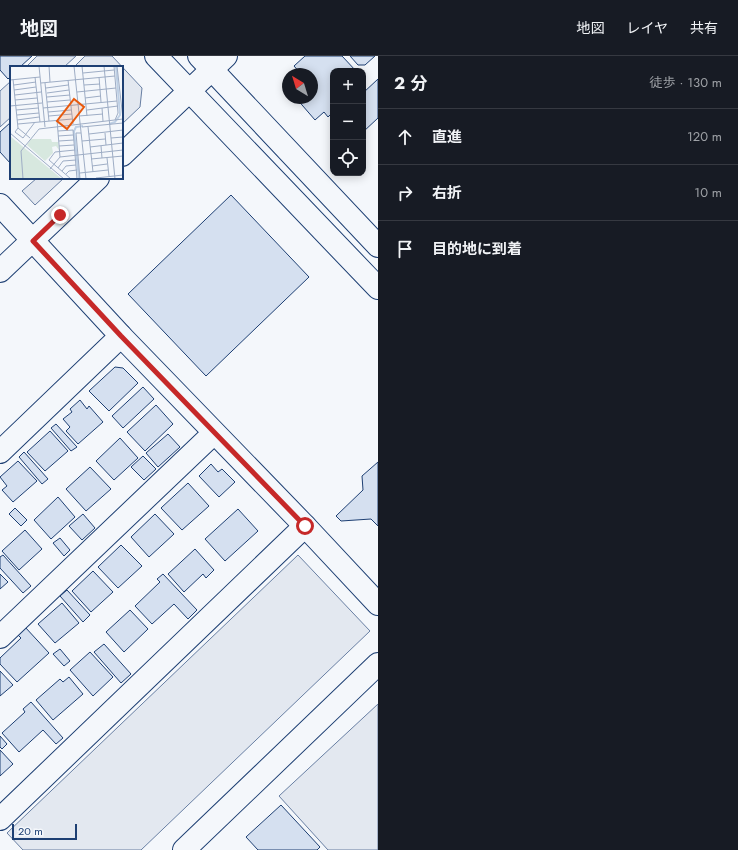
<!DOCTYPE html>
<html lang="ja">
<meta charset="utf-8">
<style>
:root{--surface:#171b24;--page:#20242c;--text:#f1f3f6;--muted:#9ea1a6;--line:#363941}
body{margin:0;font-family:Jost,"Noto Sans JP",sans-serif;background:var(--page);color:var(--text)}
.controls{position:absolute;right:12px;top:12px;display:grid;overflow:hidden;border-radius:8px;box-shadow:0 2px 10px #0003}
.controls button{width:36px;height:36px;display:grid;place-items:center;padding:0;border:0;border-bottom:1px solid var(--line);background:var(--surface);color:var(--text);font:20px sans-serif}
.compass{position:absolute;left:282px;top:12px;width:36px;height:36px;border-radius:50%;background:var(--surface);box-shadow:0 2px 10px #0003;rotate:322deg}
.scale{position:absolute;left:12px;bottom:10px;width:65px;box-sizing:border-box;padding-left:4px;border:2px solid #1d3f73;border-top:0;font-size:11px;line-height:14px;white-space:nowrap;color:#1d3f73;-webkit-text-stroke:3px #f4f7fb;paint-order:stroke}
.stop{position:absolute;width:12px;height:12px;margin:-9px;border:3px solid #c62828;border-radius:50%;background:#fff}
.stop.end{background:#c62828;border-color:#fff;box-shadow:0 1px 4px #0008}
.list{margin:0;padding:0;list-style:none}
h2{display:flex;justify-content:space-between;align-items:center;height:52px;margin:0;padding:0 16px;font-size:17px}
h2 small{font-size:13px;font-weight:400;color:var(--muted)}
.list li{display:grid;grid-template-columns:26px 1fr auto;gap:12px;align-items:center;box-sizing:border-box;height:56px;padding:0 16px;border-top:1px solid var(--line)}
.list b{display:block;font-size:15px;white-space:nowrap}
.list em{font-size:13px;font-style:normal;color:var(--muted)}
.icon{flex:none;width:22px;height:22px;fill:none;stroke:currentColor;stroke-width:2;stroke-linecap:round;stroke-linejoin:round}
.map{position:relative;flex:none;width:378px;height:794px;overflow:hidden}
header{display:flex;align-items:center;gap:24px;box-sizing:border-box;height:56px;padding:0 20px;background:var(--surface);border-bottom:1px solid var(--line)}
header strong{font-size:19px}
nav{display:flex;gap:22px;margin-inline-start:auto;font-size:14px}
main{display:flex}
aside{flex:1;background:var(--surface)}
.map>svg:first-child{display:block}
.parking{fill:#e3e8f0;stroke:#687fa3}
.building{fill:#d5e0f0;stroke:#1d3f73}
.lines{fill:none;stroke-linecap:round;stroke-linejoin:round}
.minor-casing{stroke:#1d3f73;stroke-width:24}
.minor{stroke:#f4f7fb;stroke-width:22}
.route{stroke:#c62828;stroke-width:5}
.inset-river{fill:none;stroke:#bed0e5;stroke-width:2}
.inset-road{fill:none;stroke:#9eadc5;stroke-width:1}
.view{fill:#e8590c;fill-opacity:0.15;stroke:#e8590c;stroke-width:2}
.inset-edge{fill:none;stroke:#1d3f73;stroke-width:2}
</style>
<header>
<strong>地図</strong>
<nav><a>地図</a><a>レイヤ</a><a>共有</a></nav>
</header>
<main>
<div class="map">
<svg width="378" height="794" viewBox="0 0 378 794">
<rect width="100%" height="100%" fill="#f4f7fb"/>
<g class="parking">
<polygon points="37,0 76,0 64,11 26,11"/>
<polygon points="85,0 112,0 142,32 140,51 122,68 122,11 74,11"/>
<polygon points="11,25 11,61 0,71 0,35"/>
<polygon points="37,122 64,122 35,149 22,135"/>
<polygon points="298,499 370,575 141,794 23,794 7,777"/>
<polygon points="378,648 378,794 328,794 279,740"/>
</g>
<g class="building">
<polygon points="0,0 32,0 20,11 11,11 11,20 8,23 0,14"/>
<polygon points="305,0 342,0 356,15 333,15 333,56 328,61 324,56 315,64 296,42 312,42 312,18 301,18 294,10"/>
<polygon points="350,0 375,0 365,9 358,9"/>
<polygon points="378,23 378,62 363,76 363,37"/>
<polygon points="11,66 11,108 0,96 0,76"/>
<polygon points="231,139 309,221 206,320 128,238"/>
<polygon points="115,311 123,312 138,327 109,355 89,335"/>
<polygon points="143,331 154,343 123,372 112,360"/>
<polygon points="80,344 87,353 89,350 103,366 78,388 66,375 70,371 63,363 72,356 70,353"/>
<polygon points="156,349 173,368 145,395 127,376"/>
<polygon points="56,368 77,391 71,395 51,372"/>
<polygon points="50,375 68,395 45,415 27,396"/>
<polygon points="168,378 180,391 158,411 146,397"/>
<polygon points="120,382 138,402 114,424 96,405"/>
<polygon points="24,396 48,423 42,428 19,401"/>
<polygon points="143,400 156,413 144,424 131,411"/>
<polygon points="18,405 37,425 13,446 2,434 7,430 0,421"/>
<polygon points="378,406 378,470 371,463 341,465 336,460 363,434 362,420"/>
<polygon points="211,408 218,416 222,413 235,426 219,441 199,420"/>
<polygon points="90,411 111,433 86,455 66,433"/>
<polygon points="188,427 209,450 182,474 161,452"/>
<polygon points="58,441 75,461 51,483 34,464"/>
<polygon points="15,452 27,464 21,470 9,458"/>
<polygon points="238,453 258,475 225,505 205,483"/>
<polygon points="83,458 95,472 82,484 69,470"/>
<polygon points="155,458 174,478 149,501 131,481"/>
<polygon points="25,474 42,493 19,514 2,495"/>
<polygon points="60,482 70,494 64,500 53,487"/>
<polygon points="121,489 142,510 118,532 98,511"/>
<polygon points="195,493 214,514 206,522 203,518 184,536 168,518"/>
<polygon points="3,499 31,530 23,537 0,512 0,501"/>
<polygon points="93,515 113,536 91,556 72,535"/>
<polygon points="0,518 8,526 0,533"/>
<polygon points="163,518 197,554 188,563 174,548 152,568 135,550 160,526 157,523"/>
<polygon points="67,534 90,559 83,566 60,540"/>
<polygon points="62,547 79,567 55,587 38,568"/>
<polygon points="130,554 148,573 124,596 106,576"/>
<polygon points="25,571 49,597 17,626 0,608 0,602 21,582 18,579"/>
<polygon points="104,588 131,618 121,627 94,596"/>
<polygon points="60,593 70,605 64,610 53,598"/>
<polygon points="90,596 113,621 93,640 70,614"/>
<polygon points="0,615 13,629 0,640"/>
<polygon points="69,621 83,638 53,664 36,644 60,623 63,626"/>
<polygon points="31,646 63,682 56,688 43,674 19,696 2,677 25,656 23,653"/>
<polygon points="0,680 7,688 2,693 0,691"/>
<polygon points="0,694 13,708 0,720"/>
<polygon points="281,749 320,791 317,794 258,794 246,781"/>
</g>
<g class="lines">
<g class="minor-casing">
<g id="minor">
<polyline points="156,0 378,232"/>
<polyline points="199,0 378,190"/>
<polyline points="122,99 226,0"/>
<polyline points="0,149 121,280 305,470 378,548"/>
<polyline points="0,215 98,122"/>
<polyline points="0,396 121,280"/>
<polyline points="0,581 214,377"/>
<polyline points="0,763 305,470"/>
<polyline points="184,794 378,608"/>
</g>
</g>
<use href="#minor" class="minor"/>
</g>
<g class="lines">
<polyline class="route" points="60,159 33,185 121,280 305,470"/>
</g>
<g transform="translate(10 10)">
<rect width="113" height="113" fill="#f4f7fb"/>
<path d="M0 70 52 113H0ZM21 73H41L42 76H48L49 84 46 80 42 81 43 87 35 95 17 79Z" fill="#d7e8df"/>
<path class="inset-river" d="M99 58 105 56 110 49 106 0M69 113 64 65 66 61 73 60"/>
<path class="inset-road" d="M29 0 35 61M39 0 40 16M64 0 76 113M72 0 77 50M94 0 105 113M104 0 108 47 105 54M107 0 113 53M73 7 104 4M25 11 30 56M89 11 91 36M3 13 8 62 5 66 13 72 25 56M0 14 30 11M58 14 63 58M31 17 105 10M35 17 39 55M4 19 26 16M74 19 90 18M36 22 58 19M4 24 26 21M67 26 106 22M37 27 59 24M5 29 31 26M37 31 60 29M75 32 91 30M5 34 27 32M37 36 60 34M0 40 32 37M33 42 107 35M92 42 93 55M6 44 28 42M77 44 108 40M38 46 61 44M7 49 29 47M39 50 62 48M69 50 93 48M7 54 29 51M47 54 50 91M8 58 62 53M72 61 113 57M78 61 83 106M8 62 20 72M48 65 63 64 67 113M0 67 54 113M95 67 96 79M79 68 113 64M48 70 63 69M101 72 113 71M49 75 64 74M72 75 95 73M49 80 64 79M91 80 92 92M80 81 113 77M97 92 99 110M81 93 113 90M82 100 97 98M48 102 53 95 66 94M40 103 50 91 113 84M52 105 56 100 66 99M70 107 98 104M56 108 59 105 67 104M86 112 113 109M13 113 11 85 29 63 113 53M61 113 39 94 45 86 65 84M70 113 66 67H71"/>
<path class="view" d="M64 33 74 41 57 63 47 55Z"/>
<rect width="113" height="113" class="inset-edge"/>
</g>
</svg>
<div class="controls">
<button>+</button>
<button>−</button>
<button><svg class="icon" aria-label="locate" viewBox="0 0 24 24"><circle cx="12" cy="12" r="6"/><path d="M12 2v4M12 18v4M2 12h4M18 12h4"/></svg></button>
</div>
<svg class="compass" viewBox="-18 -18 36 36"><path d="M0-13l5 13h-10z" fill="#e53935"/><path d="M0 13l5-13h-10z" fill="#9ea1a6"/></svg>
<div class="scale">20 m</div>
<div class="stop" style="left:305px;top:470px"></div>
<div class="stop end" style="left:60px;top:159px"></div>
</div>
<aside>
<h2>2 分<small>徒歩 · 130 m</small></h2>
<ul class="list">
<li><svg class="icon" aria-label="ahead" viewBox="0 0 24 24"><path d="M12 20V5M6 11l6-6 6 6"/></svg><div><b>直進</b></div><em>120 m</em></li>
<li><svg class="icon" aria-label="right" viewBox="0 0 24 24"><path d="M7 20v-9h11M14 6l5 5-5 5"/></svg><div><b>右折</b></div><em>10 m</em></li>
<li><svg class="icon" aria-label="arrive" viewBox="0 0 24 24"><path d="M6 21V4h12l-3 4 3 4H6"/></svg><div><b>目的地に到着</b></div></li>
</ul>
</aside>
</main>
